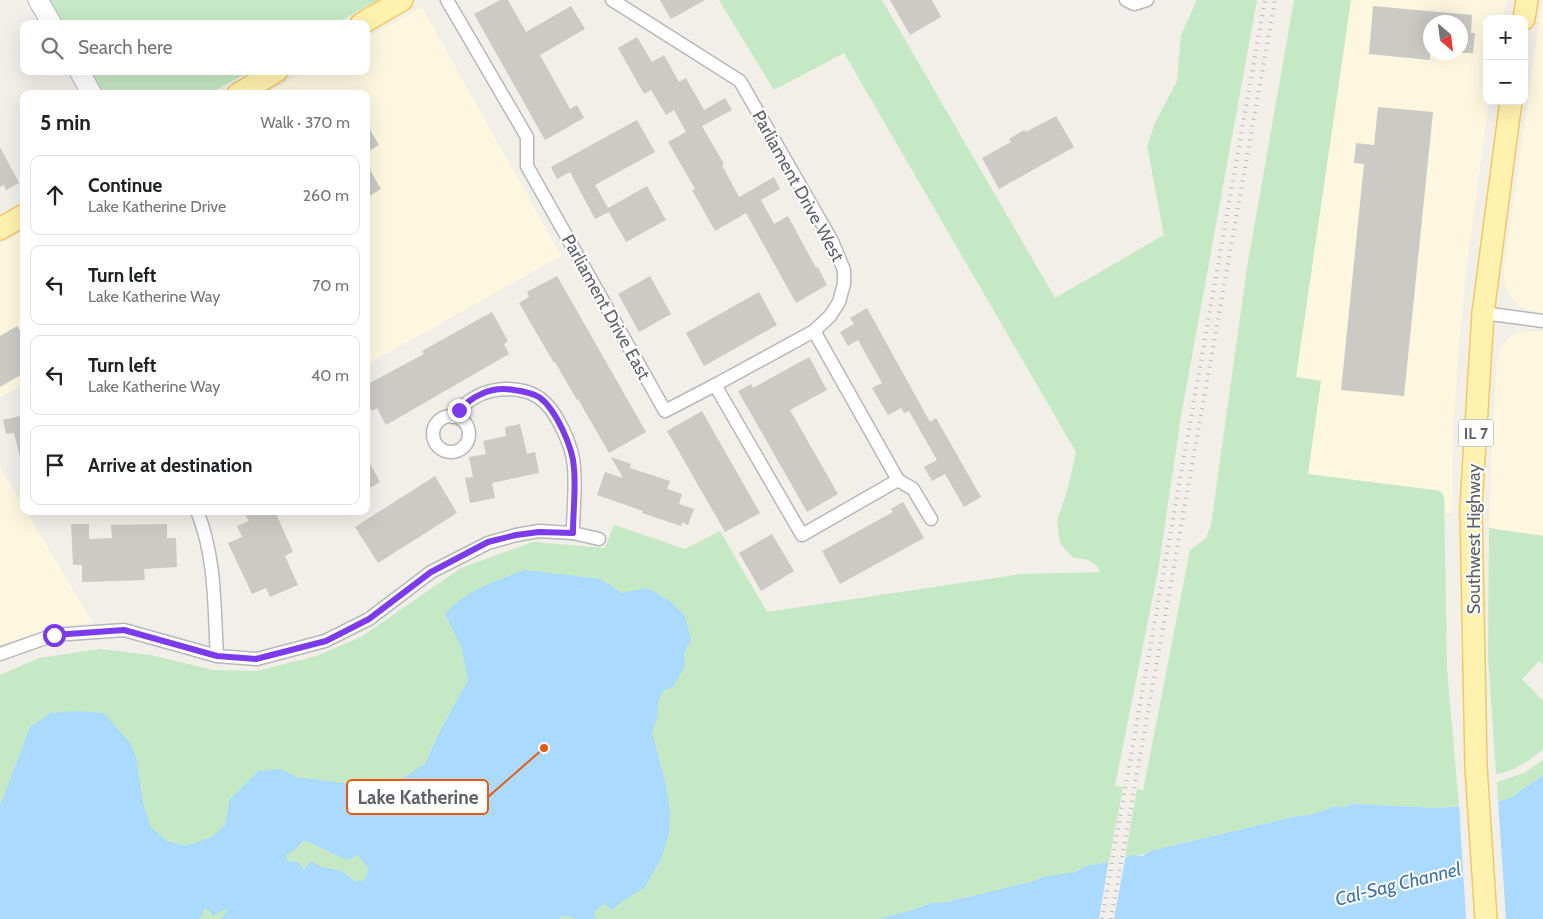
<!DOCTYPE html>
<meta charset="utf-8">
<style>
:root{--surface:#fff;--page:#f2f2f2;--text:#202124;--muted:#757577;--line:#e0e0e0}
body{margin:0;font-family:Cabin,sans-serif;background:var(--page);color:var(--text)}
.controls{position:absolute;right:15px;top:15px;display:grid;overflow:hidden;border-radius:10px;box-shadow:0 5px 20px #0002}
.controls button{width:45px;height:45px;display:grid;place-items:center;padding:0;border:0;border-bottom:1px solid var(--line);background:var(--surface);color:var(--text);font:25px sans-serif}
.compass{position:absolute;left:1423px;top:15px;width:45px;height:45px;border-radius:50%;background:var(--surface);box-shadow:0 5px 20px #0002;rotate:152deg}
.stop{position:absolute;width:15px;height:15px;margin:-11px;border:4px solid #7c3aed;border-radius:50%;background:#fff}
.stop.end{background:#7c3aed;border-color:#fff;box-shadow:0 1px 5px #0008}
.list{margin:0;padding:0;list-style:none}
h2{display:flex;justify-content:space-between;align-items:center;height:65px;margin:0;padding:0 20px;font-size:21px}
h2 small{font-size:16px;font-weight:400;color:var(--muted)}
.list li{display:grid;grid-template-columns:32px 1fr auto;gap:15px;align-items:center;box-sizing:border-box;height:80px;margin:0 10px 10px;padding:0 10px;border:1px solid var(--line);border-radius:10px}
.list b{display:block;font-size:19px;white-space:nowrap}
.list p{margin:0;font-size:16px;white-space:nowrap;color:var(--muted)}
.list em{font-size:16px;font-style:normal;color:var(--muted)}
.icon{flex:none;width:28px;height:28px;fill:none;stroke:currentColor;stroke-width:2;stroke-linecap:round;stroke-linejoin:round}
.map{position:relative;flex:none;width:1543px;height:919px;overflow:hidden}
.search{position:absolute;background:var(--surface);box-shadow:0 5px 20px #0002;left:20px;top:20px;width:350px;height:55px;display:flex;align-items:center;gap:12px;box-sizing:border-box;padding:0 18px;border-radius:10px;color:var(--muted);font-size:19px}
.panel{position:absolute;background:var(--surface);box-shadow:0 5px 20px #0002;left:20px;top:90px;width:350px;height:425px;border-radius:10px}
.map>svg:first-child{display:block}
.commercial{fill:#fef7e0;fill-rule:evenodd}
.green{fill:#c5e8c5}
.water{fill:#aadaff;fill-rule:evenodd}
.pier{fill:#f1efe8}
.building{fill:#cccac5}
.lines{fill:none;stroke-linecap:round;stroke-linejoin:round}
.street-casing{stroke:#b5b8bc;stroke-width:15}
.secondary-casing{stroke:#b6babf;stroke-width:21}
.primary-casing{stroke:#f2c960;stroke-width:24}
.street{stroke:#fff;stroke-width:12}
.secondary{stroke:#fff;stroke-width:19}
.primary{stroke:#fff2af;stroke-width:21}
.rail{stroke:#b6b7b8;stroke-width:4;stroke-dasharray:1 6;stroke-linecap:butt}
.route{stroke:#7c3aed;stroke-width:6}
.labels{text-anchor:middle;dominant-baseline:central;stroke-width:4;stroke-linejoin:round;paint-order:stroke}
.shield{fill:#fff;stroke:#8f9295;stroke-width:1}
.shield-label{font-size:16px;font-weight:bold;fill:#5f6368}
.street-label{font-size:18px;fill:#5f6368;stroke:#fff}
.water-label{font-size:19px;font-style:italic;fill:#4174aa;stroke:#fff}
.leader{fill:none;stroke:#e8590c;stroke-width:2}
.callout-dot{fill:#e8590c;stroke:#fff;stroke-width:2}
.callout{fill:#fff;stroke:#e8590c;stroke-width:2}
.callout-label{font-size:19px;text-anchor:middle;font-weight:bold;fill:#5f6368}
</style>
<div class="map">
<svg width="1543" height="919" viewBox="0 0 1543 919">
<rect width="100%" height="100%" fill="#f1efe8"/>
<g class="commercial">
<path d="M1351 0H1506L1503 19H1487V101H1489L1467 265 1458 358 1453 435 1452 513 1446 514 1444 496 1434 490 1308 474 1321 381 1296 377ZM1430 22H1460V52H1430Z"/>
<polygon points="1542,0 1543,0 1543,313 1528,310 1516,303 1510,296 1504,281 1504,269"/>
<polygon points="422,7 561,256 366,365 366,94 265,94 306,71 366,71 366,38"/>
<polygon points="24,231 24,384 0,397 0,244"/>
<polygon points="1526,331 1543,332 1543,536 1489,528 1492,438 1497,358 1500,348 1507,339 1517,333"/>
<polygon points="0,467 24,507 24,511 26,511 93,623 58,626 0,646"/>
</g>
<g class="green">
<polygon points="49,0 378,0 335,24 63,24"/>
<polygon points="719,0 882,0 1055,298 1164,235 1147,146 1155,123 1177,81 1181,35 1197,0 1257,0 1181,416 1158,571 1115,786 1123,787 1109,862 1086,866 1075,872 877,919 0,919 0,675 39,658 100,649 151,655 213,670 257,671 316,656 361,637 461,568 533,542 605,548 614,525 685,549 720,531 767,612 1021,574 1100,572 1097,566 1088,560 1072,557 1060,543 1057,521 1068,488 1076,452 844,53 774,90"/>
<path d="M1294 0H1351L1296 377 1321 381 1308 474 1434 490 1440 491 1444 496 1447 669 1459 806 1438 808 1352 804 1344 807 1337 806 1309 815 1297 816 1150 851C1142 856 1135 854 1125 857L1137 789 1143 791 1190 550 1206 538 1211 525 1247 268Z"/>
<polygon points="90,71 250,71 209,94 102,94"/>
<path d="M1489 528 1543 536V664L1539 661 1522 679 1543 701V749C1530 761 1514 771 1496 774L1488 656Z"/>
<polygon points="1543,760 1543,775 1512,797 1498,802 1497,782 1524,773"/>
</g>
<g class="water">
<path d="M525 570 600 579 622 593 647 588 670 601 685 616 691 640 684 653 685 666 673 687 664 690 659 699 657 717 652 733 665 781 670 811 669 834 661 859 644 888 624 900 612 910 604 903 594 913 596 919H573L572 917 561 916 560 919H220L228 911 225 909 213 916 209 910 204 909 200 919H0V806L30 727 51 713 77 711 104 713 131 744 136 758 144 807 151 827 167 841 186 846 212 837 225 825 230 799 258 771 281 769 296 777 351 784 375 788 399 781 425 764 438 735 468 680 462 649 445 614C464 591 497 580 525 570ZM304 840 347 860 358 855 369 869 364 880 355 882 342 871 322 867 311 861 304 870 298 862 287 861 286 855 292 852Z"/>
<polygon points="1543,775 1543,919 877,919 909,911 932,903 947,902 1031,882 1043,877 1075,872 1086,866 1109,862 1133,855 1142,856 1150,851 1297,816 1309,815 1337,806 1344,807 1352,804 1438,808 1491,804 1512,797"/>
</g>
<g class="pier">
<polygon points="1498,799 1506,919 1466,919 1459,804 1490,802"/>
<polygon points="1126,854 1114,919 1099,919 1109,859"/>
</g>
<g class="building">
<polygon points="500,0 508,0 526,32 571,6 585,29 540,55 570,109 577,105 584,118 545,140 474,14"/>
<polygon points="660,0 705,0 671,19"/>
<polygon points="890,0 932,0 941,17 910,35"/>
<polygon points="1373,6 1472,15 1471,33 1475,33 1473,53 1460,53 1460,22 1430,22 1430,60 1369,54"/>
<polygon points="637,37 652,62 664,55 679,82 686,78 704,110 725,98 732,110 702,126 724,164 722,165 739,197 774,177 780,189 761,200 774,224 788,216 816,268 818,267 827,285 796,303 746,213 715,231 692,190 695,189 668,142 686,132 674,110 666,115 651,90 644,94 618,48"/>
<polygon points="1378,107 1433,112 1404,396 1341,390 1364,164 1354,163 1356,143 1374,145"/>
<polygon points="1056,116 1074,147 999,189 982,158 1011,142 1009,139 1024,130 1026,132"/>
<polygon points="637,120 655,152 595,185 608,208 647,186 666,220 626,242 609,212 595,219 570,172 557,179 551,167"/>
<polygon points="366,123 379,145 366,153"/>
<polygon points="0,147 19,183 6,190 4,185 0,187"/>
<polygon points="366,163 381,189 366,198"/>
<polygon points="557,276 646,432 609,453 578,399 577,400 555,362 554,363 519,303 529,297 527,292"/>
<polygon points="650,276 671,314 639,332 618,294"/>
<polygon points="759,292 777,325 704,366 686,333"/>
<polygon points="867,308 930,422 936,418 981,497 964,507 945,474 932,481 924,467 937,460 909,411 904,413 901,408 888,415 872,388 882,383 858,340 848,346 840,332 854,324 850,318"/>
<polygon points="492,312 508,341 504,344 509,354 386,425 377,408 372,411 366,401 366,385 424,354 422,351"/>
<polygon points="17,326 24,337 24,373 0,387 0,336"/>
<polygon points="809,357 827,390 790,410 838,494 807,512 738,391 751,384 753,388"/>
<polygon points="702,411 760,513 725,532 667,431"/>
<polygon points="24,415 24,456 20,457 14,433 6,434 3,420"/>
<polygon points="520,424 527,454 535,452 539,473 492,483 495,498 470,503 465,478 473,477 469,457 486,454 483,441 506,436 505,427"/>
<polygon points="366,456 380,482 366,490"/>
<polygon points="611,457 631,464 630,468 670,481 667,489 682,494 679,504 694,509 688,525 682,522 681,526 642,513 643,511 597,495 605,472 623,478"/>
<polygon points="435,476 457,513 378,563 355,527"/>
<polygon points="903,502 924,538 840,584 822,551 893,512 891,509"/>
<polygon points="243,511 275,511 293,552 285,556 298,585 270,597 266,588 252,594 228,543 242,537 237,526 249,521"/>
<polygon points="71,524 89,524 89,539 112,538 111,525 167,524 167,538 176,538 177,567 144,569 145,580 82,582 82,565 73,565"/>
<polygon points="772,534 794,571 761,591 739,553"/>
</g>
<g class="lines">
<g class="street-casing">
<g id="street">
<polyline points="447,0 527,137 527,166 665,411 715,385 802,535 898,480"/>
<polyline points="612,0 740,81 832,241 844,270 844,284 839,302 830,316 814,331 715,385"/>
<polyline points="1126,0 1134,4 1147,0"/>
<polyline points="1483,313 1543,321"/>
<polyline points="814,331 898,480 913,489 931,519"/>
<circle cx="451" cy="434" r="18"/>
<path d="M453 417C467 399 483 390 505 389 516 389 529 391 538 397 556 408 573 447 574 467 576 489 573 511 573 533"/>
<path d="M197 511C216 557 214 607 217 656"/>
<polyline points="0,654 54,635 124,630 217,656 257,659 325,641 369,619 431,572 488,543 516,535 539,531 573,533 599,539"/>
</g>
</g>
<g class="secondary-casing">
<g id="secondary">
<polyline points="38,0 52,24"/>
<polyline points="79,71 92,94"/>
</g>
</g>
<g class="primary-casing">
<g id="primary">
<polyline points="1524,19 1527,0"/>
<polyline points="361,24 402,0"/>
<polyline points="238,94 277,71"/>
<polyline points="0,229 24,215"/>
<polyline points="1486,919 1476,767 1471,507 1483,313 1511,101"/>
</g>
</g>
<use href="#street" class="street"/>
<use href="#secondary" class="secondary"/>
<use href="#primary" class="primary"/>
<g class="rail">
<polyline points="1102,919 1265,0"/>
<polyline points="1111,919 1275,0"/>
</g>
</g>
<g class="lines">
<path class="route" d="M54 635 124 630 217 656 256 659 326 641 369 619 431 572 488 542 516 535 539 532 573 533C573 511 576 489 574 468 573 448 556 409 539 397 532 393 522 391 514 390 492 386 474 395 459 410"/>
</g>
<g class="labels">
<rect class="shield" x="1458.5" y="419.5" width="35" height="27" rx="4"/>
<g class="shield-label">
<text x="1476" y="433">IL 7</text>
</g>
<g class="street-label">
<text transform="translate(798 186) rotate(61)">Parliament Drive West</text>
<text transform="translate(606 307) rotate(61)">Parliament Drive East</text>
<text transform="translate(1474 539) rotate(-90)">Southwest Highway</text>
</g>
<g class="water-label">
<text transform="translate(1398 884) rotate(-14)">Cal-Sag Channel</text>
</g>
</g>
<path class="leader" d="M544 748L488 797"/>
<circle class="callout-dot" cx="544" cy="748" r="5"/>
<rect class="callout" x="347" y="780" width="141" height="34" rx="5"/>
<g class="callout-label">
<text x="418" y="804">Lake Katherine</text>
</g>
</svg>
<div class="controls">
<button>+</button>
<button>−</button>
</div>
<svg class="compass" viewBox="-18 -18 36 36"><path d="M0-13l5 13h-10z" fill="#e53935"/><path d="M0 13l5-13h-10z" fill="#757577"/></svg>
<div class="stop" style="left:54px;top:635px"></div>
<div class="stop end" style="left:459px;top:410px"></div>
<div class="search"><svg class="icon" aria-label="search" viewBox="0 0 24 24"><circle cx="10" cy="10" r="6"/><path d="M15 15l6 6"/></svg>Search here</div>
<section class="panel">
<h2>5 min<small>Walk · 370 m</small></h2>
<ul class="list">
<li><svg class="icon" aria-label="ahead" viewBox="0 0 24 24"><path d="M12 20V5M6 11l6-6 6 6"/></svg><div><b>Continue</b><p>Lake Katherine Drive</p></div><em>260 m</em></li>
<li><svg class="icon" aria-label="left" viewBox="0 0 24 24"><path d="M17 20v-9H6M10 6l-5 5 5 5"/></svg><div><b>Turn left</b><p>Lake Katherine Way</p></div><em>70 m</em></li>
<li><svg class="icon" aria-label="left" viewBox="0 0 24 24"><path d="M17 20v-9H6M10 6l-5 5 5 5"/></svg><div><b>Turn left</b><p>Lake Katherine Way</p></div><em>40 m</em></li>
<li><svg class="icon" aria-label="arrive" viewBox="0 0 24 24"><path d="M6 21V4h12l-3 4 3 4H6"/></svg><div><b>Arrive at destination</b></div></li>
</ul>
</section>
</div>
